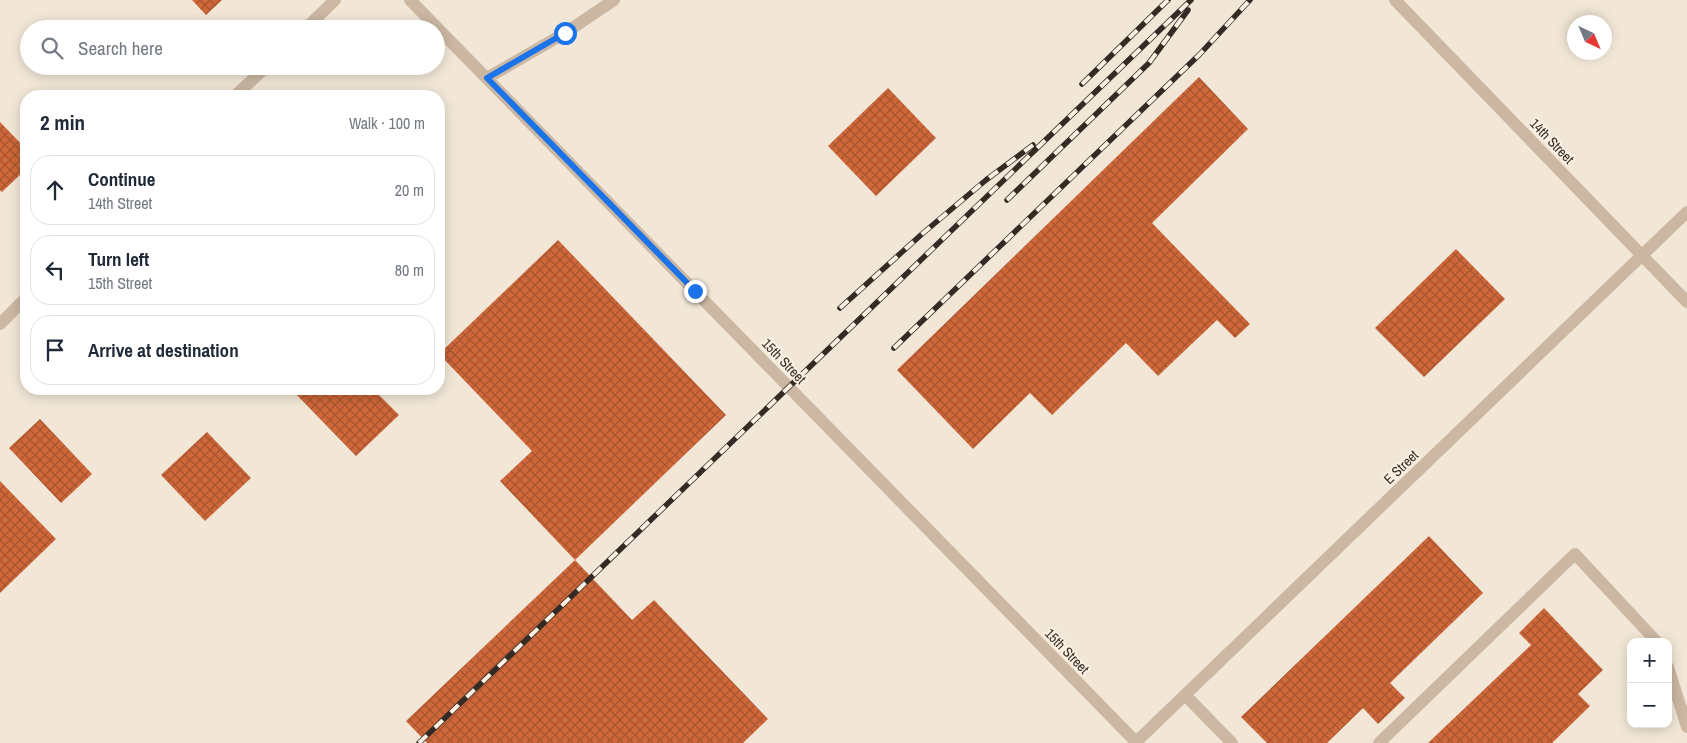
<!DOCTYPE html>
<meta charset="utf-8">
<style>
:root{--surface:#fff;--page:#f2f2f3;--text:#1f2937;--muted:#747a83;--line:#e0e1e3}
body{margin:0;font-family:"Archivo Narrow",sans-serif;background:var(--page);color:var(--text)}
.controls{position:absolute;right:15px;bottom:15px;display:grid;overflow:hidden;border-radius:10px;box-shadow:0 2px 12px #0003}
.controls button{width:45px;height:45px;display:grid;place-items:center;padding:0;border:0;border-bottom:1px solid var(--line);background:var(--surface);color:var(--text);font:25px sans-serif}
.compass{position:absolute;left:1567px;top:15px;width:45px;height:45px;border-radius:50%;background:var(--surface);box-shadow:0 2px 12px #0003;rotate:136deg}
.stop{position:absolute;width:15px;height:15px;margin:-11px;border:4px solid #1a73e8;border-radius:50%;background:#fff}
.stop.end{background:#1a73e8;border-color:#fff;box-shadow:0 1px 5px #0008}
.list{margin:0;padding:0;list-style:none}
h2{display:flex;justify-content:space-between;align-items:center;height:65px;margin:0;padding:0 20px;font-size:21px}
h2 small{font-size:16px;font-weight:400;color:var(--muted)}
.list li{display:grid;grid-template-columns:32px 1fr auto;gap:15px;align-items:center;box-sizing:border-box;height:70px;margin:0 10px 10px;padding:0 10px;border:1px solid var(--line);border-radius:20px}
.list b{display:block;font-size:19px;white-space:nowrap}
.list p{margin:0;font-size:16px;white-space:nowrap;color:var(--muted)}
.list em{font-size:16px;font-style:normal;color:var(--muted)}
.icon{flex:none;width:28px;height:28px;fill:none;stroke:currentColor;stroke-width:2;stroke-linecap:round;stroke-linejoin:round}
.map{position:relative;flex:none;width:1687px;height:743px;overflow:hidden}
.search{position:absolute;background:var(--surface);box-shadow:0 2px 12px #0003;left:20px;top:20px;width:425px;height:55px;display:flex;align-items:center;gap:12px;box-sizing:border-box;padding:0 18px;border-radius:28px;color:var(--muted);font-size:19px}
.panel{position:absolute;background:var(--surface);box-shadow:0 2px 12px #0003;left:20px;top:90px;width:425px;height:305px;border-radius:20px}
.map>svg:first-child{display:block}
.building{fill:url(#building-cross-hatch)}
.lines{fill:none;stroke-linecap:round;stroke-linejoin:round}
.minor{stroke:#cbb7a2;stroke-width:12}
.rail-casing{stroke:#352b25;stroke-width:5.5}
.rail{stroke:#faf1e3;stroke-width:4;stroke-dasharray:11;stroke-linecap:butt}
.route{stroke:#1a73e8;stroke-width:6}
.labels{text-anchor:middle;dominant-baseline:central;stroke-width:4;stroke-linejoin:round;paint-order:stroke}
.street-label{font-size:14px;fill:#352b25;stroke:#faf1e3}
</style>
<div class="map">
<svg width="1687" height="743" viewBox="0 0 1687 743">
<defs>
<pattern id="building-cross-hatch" width="8" height="8" patternUnits="userSpaceOnUse" patternTransform="scale(1.25)"><rect width="8" height="8" fill="#ce6739"/><path d="M0 0l8 8M0 8l8-8" fill="none" stroke="#a85530"/></pattern>
</defs>
<rect width="100%" height="100%" fill="#f2e7d7"/>
<g class="building">
<polygon points="192,0 222,0 206,15"/>
<polygon points="1199,77 1248,129 1152,223 1250,324 1235,338 1217,320 1158,376 1126,343 1052,415 1030,393 973,449 897,370"/>
<polygon points="888,88 936,138 876,196 828,146"/>
<polygon points="0,122 26,149 26,169 2,192 0,190"/>
<polygon points="558,240 726,415 575,560 500,481 532,451 439,354"/>
<polygon points="1456,249 1505,299 1424,377 1375,328"/>
<polygon points="291,389 373,389 399,415 356,456"/>
<polygon points="40,419 92,474 61,503 9,448"/>
<polygon points="207,432 251,478 205,521 161,475"/>
<polygon points="0,481 56,539 0,593"/>
<polygon points="1429,536 1483,593 1390,683 1405,698 1378,724 1363,708 1327,743 1267,743 1241,717"/>
<polygon points="575,560 632,620 654,600 768,719 743,743 427,743 406,721"/>
<polygon points="1544,608 1603,670 1578,694 1590,706 1552,743 1428,743 1531,645 1519,633"/>
</g>
<g class="lines">
<g class="minor">
<polyline points="410,0 1137,743"/>
<polyline points="1395,0 1687,302"/>
<polyline points="305,29 335,0"/>
<polyline points="487,78 565,33 614,0"/>
<polyline points="235,96 267,66"/>
<polyline points="0,324 26,298"/>
<polyline points="1668,667 1687,727"/>
<polyline points="1185,695 1232,743"/>
<polyline points="1135,743 1687,212"/>
<polyline points="1379,743 1575,554 1657,642"/>
</g>
<g class="rail-casing">
<g id="rail">
<polyline points="1082,84 1168,0"/>
<polyline points="1007,200 1149,63 1188,10"/>
<polyline points="840,308 922,234 986,180 1033,145"/>
<polyline points="894,348 1200,54 1250,0"/>
<polyline points="419,743 1191,0"/>
</g>
</g>
<use href="#rail" class="rail"/>
</g>
<g class="lines">
<polyline class="route" points="565,33 487,78 695,291"/>
</g>
<g class="labels">
<g class="street-label">
<text transform="translate(1552 141) rotate(46)">14th Street</text>
<text transform="translate(784 361) rotate(46)">15th Street</text>
<text transform="translate(1401 467) rotate(-44)">E Street</text>
<text transform="translate(1067 651) rotate(46)">15th Street</text>
</g>
</g>
</svg>
<div class="controls">
<button>+</button>
<button>−</button>
</div>
<svg class="compass" viewBox="-18 -18 36 36"><path d="M0-13l5 13h-10z" fill="#e53935"/><path d="M0 13l5-13h-10z" fill="#747a83"/></svg>
<div class="stop" style="left:565px;top:33px"></div>
<div class="stop end" style="left:695px;top:291px"></div>
<div class="search"><svg class="icon" aria-label="search" viewBox="0 0 24 24"><circle cx="10" cy="10" r="6"/><path d="M15 15l6 6"/></svg>Search here</div>
<section class="panel">
<h2>2 min<small>Walk · 100 m</small></h2>
<ul class="list">
<li><svg class="icon" aria-label="ahead" viewBox="0 0 24 24"><path d="M12 20V5M6 11l6-6 6 6"/></svg><div><b>Continue</b><p>14th Street</p></div><em>20 m</em></li>
<li><svg class="icon" aria-label="left" viewBox="0 0 24 24"><path d="M17 20v-9H6M10 6l-5 5 5 5"/></svg><div><b>Turn left</b><p>15th Street</p></div><em>80 m</em></li>
<li><svg class="icon" aria-label="arrive" viewBox="0 0 24 24"><path d="M6 21V4h12l-3 4 3 4H6"/></svg><div><b>Arrive at destination</b></div></li>
</ul>
</section>
</div>
